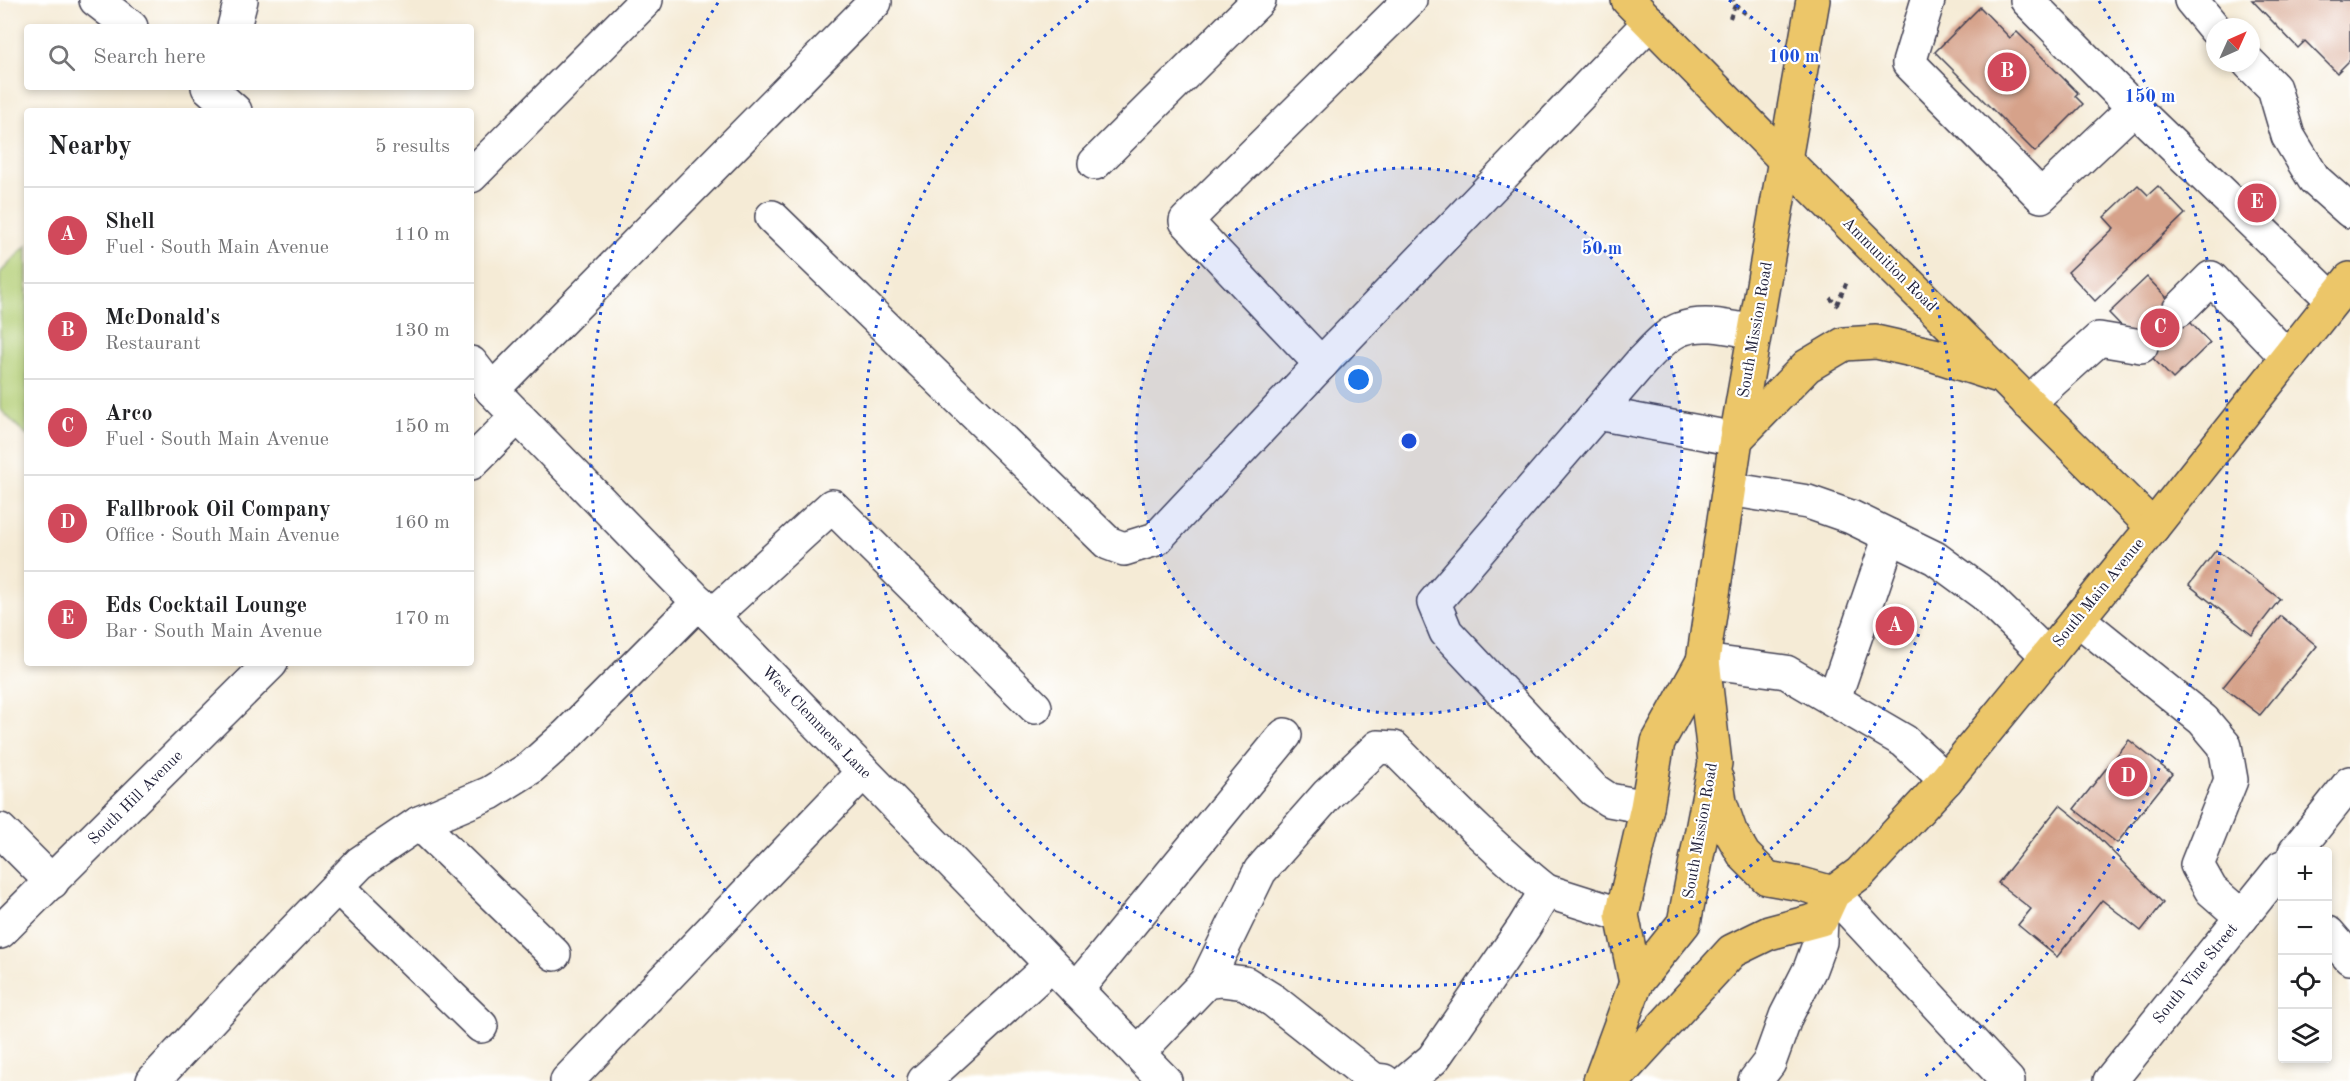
<!DOCTYPE html>
<meta charset="utf-8">
<style>
:root{--surface:#fff;--page:#f2f2f2;--text:#202124;--muted:#757577;--line:#e0e0e0;--accent:#d1495b}
body{margin:0;font-family:"Old Standard TT",serif;background:var(--page);color:var(--text)}
.controls{position:absolute;right:18px;bottom:18px;display:grid;overflow:hidden;border-radius:6px;box-shadow:0 3px 9px #0003}
.controls button{width:54px;height:54px;display:grid;place-items:center;padding:0;border:0;border-bottom:2px solid var(--line);background:var(--surface);color:var(--text);font:30px sans-serif}
.compass{position:absolute;left:2206px;top:18px;width:54px;height:54px;border-radius:50%;background:var(--surface);box-shadow:0 3px 9px #0003;rotate:45deg}
.you{position:absolute;left:1359px;top:380px;width:21px;height:21px;margin:-15px;border:4px solid #fff;border-radius:50%;background:#1a73e8;box-shadow:0 0 0 9px #1a73e833}
.badge{display:grid;place-items:center;width:39px;height:39px;border-radius:50%;background:var(--accent);color:#fff;font-size:20px;font-weight:700}
.pin{position:absolute;translate:-50% -50%;border:3px solid #fff;box-shadow:0 2px 6px #0006}
.list{margin:0;padding:0;list-style:none}
h2{display:flex;justify-content:space-between;align-items:center;height:78px;margin:0;padding:0 24px;font-size:26px}
h2 small{font-size:20px;font-weight:400;color:var(--muted)}
.list li{display:grid;grid-template-columns:39px 1fr auto;gap:18px;align-items:center;box-sizing:border-box;height:96px;padding:0 24px;border-top:2px solid var(--line)}
.list b{display:block;font-size:22px;white-space:nowrap}
.list p{margin:0;font-size:20px;white-space:nowrap;color:var(--muted)}
.list em{font-size:20px;font-style:normal;color:var(--muted)}
.icon{flex:none;width:33px;height:33px;fill:none;stroke:currentColor;stroke-width:2;stroke-linecap:round;stroke-linejoin:round}
.map{position:relative;flex:none;width:2350px;height:1081px;overflow:hidden}
.search{position:absolute;background:var(--surface);box-shadow:0 3px 9px #0003;left:24px;top:24px;width:450px;height:66px;display:flex;align-items:center;gap:15px;box-sizing:border-box;padding:0 21px;border-radius:6px;color:var(--muted);font-size:22px}
.panel{position:absolute;background:var(--surface);box-shadow:0 3px 9px #0003;left:24px;top:108px;width:450px;height:558px;border-radius:6px}
.map>svg:first-child{display:block}
.green{fill:#b2ce74;stroke:#6a7858;stroke-width:1.5}
.building{fill:#d6a28a}
.lines{fill:none;stroke-linecap:round;stroke-linejoin:round}
.minor-tunnel{stroke:#cbc3b7;stroke-width:33;stroke-dasharray:33 16;stroke-linecap:butt}
.minor-casing{stroke:#424052;stroke-width:36}
.major-casing{stroke:#424052;stroke-width:36}
.path{stroke:#424052;stroke-width:4;stroke-dasharray:4.5 4.5;stroke-linecap:butt}
.minor{stroke:#fff;stroke-width:33}
.major{stroke:#ecc669;stroke-width:33}
.ring{fill:none;stroke:#1d4ed8;stroke-width:3;stroke-dasharray:3 6}
.labels{text-anchor:middle;dominant-baseline:central;stroke-width:4.5;stroke-linejoin:round;paint-order:stroke}
.street-label{font-size:16px;fill:#22223b;stroke:#fff}
.centre{fill:#1d4ed8;stroke:#fff;stroke-width:3}
.ring-label{font-size:18px;text-anchor:middle;font-weight:bold;fill:#1d4ed8;stroke:#fff;stroke-width:4.5;stroke-linejoin:round;paint-order:stroke}
</style>
<div class="map">
<svg width="2350" height="1081" viewBox="0 0 2350 1081">
<rect width="100%" height="100%" fill="#fff"/>
<filter id="ink" filterUnits="userSpaceOnUse"><feTurbulence type="fractalNoise" baseFrequency=".0167" numOctaves="2"/><feDisplacementMap in="SourceGraphic" scale="12" xChannelSelector="R" yChannelSelector="G"/><feConvolveMatrix kernelMatrix="1 2 1 2 8 2 1 2 1" color-interpolation-filters="sRGB"/></filter>
<filter id="wash" filterUnits="userSpaceOnUse"><feTurbulence type="fractalNoise" baseFrequency=".008" numOctaves="4" result="noise"/><feDisplacementMap in="SourceGraphic" scale="24" xChannelSelector="R" yChannelSelector="G"/><feGaussianBlur stdDeviation="1.35" result="paint"/><feColorMatrix in="noise" values="0 0 0 0 0 0 0 0 0 0 0 0 0 0 0 0 0 1.4 0 .05"/><feComposite in="paint" operator="in"/></filter>
<g filter="url(#wash)">
<rect width="100%" height="100%" fill="#f5ebd6"/>
<polygon class="green" points="27,245 27,436 0,409 0,273"/>
<g id="blocks">
<g class="building">
<polygon points="2252,0 2350,0 2350,60 2337,73 2305,41 2298,48"/>
<polygon points="1980,7 2010,38 2017,32 2078,93 2075,96 2083,104 2035,152 1935,52"/>
<polygon points="2138,185 2148,195 2158,186 2185,214 2095,301 2068,272 2114,228 2104,217"/>
<polygon points="2147,277 2210,343 2173,379 2109,313"/>
<polygon points="2216,550 2280,599 2252,635 2189,585"/>
<polygon points="2281,616 2317,646 2260,715 2223,687"/>
<polygon points="2129,740 2172,774 2117,843 2074,809"/>
<polygon points="2060,805 2091,830 2163,903 2141,931 2102,900 2057,957 2018,925 2031,909 1998,883"/>
</g>
</g>
</g>
<g filter="url(#ink)">
<use href="#blocks" fill-opacity="0" stroke="#424052" stroke-width="1.5"/>
<g class="lines">
<polyline class="minor-tunnel" points="2141,346 2179,310"/>
<g class="minor-casing">
<g id="minor">
<polyline points="96,0 131,27"/>
<polyline points="1928,0 1909,63 2041,196 2134,108"/>
<polyline points="2027,0 2134,108 2333,300"/>
<polyline points="2191,0 2215,29"/>
<polyline points="234,27 241,0"/>
<polyline points="2249,63 2274,88 2288,136 2314,179 2350,211"/>
<polyline points="208,87 235,111"/>
<polyline points="1095,163 1259,0"/>
<polyline points="471,176 646,0"/>
<polyline points="772,217 1108,543 1124,549 1156,539 1321,364 1650,22"/>
<polyline points="2179,310 2211,278 2288,358"/>
<polyline points="471,363 492,390 1165,1081"/>
<polyline points="1321,364 1186,221 1410,0"/>
<polyline points="492,390 875,2"/>
<polyline points="2028,403 2099,339 2141,346"/>
<polyline points="1597,413 1736,439"/>
<polyline points="471,463 518,416"/>
<polyline points="1729,489 1808,502 1851,517 1935,558 1984,594 2048,656"/>
<polyline points="712,616 832,506 1035,707"/>
<polyline points="2078,619 2203,720 2225,746 2231,780 2197,865 2211,890 2242,917"/>
<polyline points="1703,661 1786,672 1904,741 1946,780"/>
<polyline points="1834,699 1890,536"/>
<path d="M1647 807 1609 800 1594 790 1446 632 1434 603 1642 361C1653 350 1666 334 1681 329 1704 320 1732 328 1755 332"/>
<polyline points="419,823 554,954"/>
<polyline points="0,830 52,882"/>
<polyline points="2295,852 2350,783"/>
<polyline points="338,887 481,1026"/>
<polyline points="1546,891 1622,915"/>
<polyline points="1833,893 2008,1081"/>
<polyline points="0,932 271,663"/>
<polyline points="2328,933 2350,958"/>
<path d="M1206 982 1260 871 1328 794 1378 747 1394 748C1443 797 1491 847 1546 891L1524 927 1433 1059 1407 1081"/>
<polyline points="1076,990 1285,735"/>
<polyline points="1138,1053 1206,982 1221,980 1245,983 1274,1001 1374,1080 1384,1081"/>
<polyline points="153,1081 263,963 360,863 419,823 490,793 530,768 567,735 699,602"/>
<polyline points="567,1081 863,772"/>
<polyline points="924,1081 1051,965"/>
<polyline points="1755,1081 1769,1063 1786,1016 1810,969 1820,942 1821,919"/>
<polyline points="2110,1081 2282,867"/>
</g>
</g>
<g class="major-casing">
<g id="major">
<polyline points="1628,0 1786,161 2153,527"/>
<polyline points="1736,439 1807,366 1844,344 1876,342 1934,355 1996,375"/>
<polyline points="1717,780 1720,802 1730,831 1744,855 1767,878 1801,884 1833,893"/>
<polyline points="1636,983 1622,915 1647,807 1658,742 1703,661"/>
<polyline points="1600,1081 1636,983 1684,923 1715,763 1703,661 1736,439 1813,0"/>
<polyline points="1613,1081 1732,951 1769,933 1821,919 1833,893 1860,873 1946,780 2153,527 2350,279"/>
</g>
</g>
<g class="path">
<polyline points="1735,5 1750,17"/>
<polyline points="1730,18 1735,5 1733,0"/>
<polyline points="1830,298 1838,306"/>
<polyline points="1837,304 1847,282"/>
</g>
<use href="#minor" class="minor"/>
<use href="#major" class="major"/>
</g>
</g>
<circle cx="1409" cy="441" r="273" fill="#1d4ed8" fill-opacity=".12"/>
<g class="ring">
<circle cx="1409" cy="441" r="273"/>
<path d="M1729 0A545 545 0 1 1 1089 0"/>
<path d="M894 1077A818 818 0 0 1 719 1M2099 1A818 818 0 0 1 1924 1077"/>
</g>
<g class="labels">
<g class="street-label">
<text transform="translate(1889 265) rotate(45)">Ammunition Road</text>
<text transform="translate(1756 330) rotate(-80)">South Mission Road</text>
<text transform="translate(2099 593) rotate(-51)">South Main Avenue</text>
<text transform="translate(816 723) rotate(46)">West Clemmens Lane</text>
<text transform="translate(136 798) rotate(-45)">South Hill Avenue</text>
<text transform="translate(1701 831) rotate(-80)">South Mission Road</text>
<text transform="translate(2196 974) rotate(-51)">South Vine Street</text>
</g>
</g>
<circle cx="1409" cy="441" r="9" class="centre"/>
<g class="ring-label">
<text x="1794" y="62">100 m</text>
<text x="2150" y="102">150 m</text>
<text x="1602" y="254">50 m</text>
</g>
</svg>
<div class="controls">
<button>+</button>
<button>−</button>
<button><svg class="icon" aria-label="locate" viewBox="0 0 24 24"><circle cx="12" cy="12" r="6"/><path d="M12 2v4M12 18v4M2 12h4M18 12h4"/></svg></button>
<button><svg class="icon" aria-label="layers" viewBox="0 0 24 24"><path d="M12 4l9 5-9 5-9-5zM3 14l9 5 9-5"/></svg></button>
</div>
<svg class="compass" viewBox="-18 -18 36 36"><path d="M0-13l5 13h-10z" fill="#e53935"/><path d="M0 13l5-13h-10z" fill="#757577"/></svg>
<div class="you"></div>
<div class="pin badge" style="left:1895px;top:626px">A</div>
<div class="pin badge" style="left:2007px;top:72px">B</div>
<div class="pin badge" style="left:2160px;top:328px">C</div>
<div class="pin badge" style="left:2128px;top:777px">D</div>
<div class="pin badge" style="left:2257px;top:203px">E</div>
<div class="search"><svg class="icon" aria-label="search" viewBox="0 0 24 24"><circle cx="10" cy="10" r="6"/><path d="M15 15l6 6"/></svg>Search here</div>
<section class="panel">
<h2>Nearby<small>5 results</small></h2>
<ul class="list">
<li><span class="badge">A</span><div><b>Shell</b><p>Fuel · South Main Avenue</p></div><em>110 m</em></li>
<li><span class="badge">B</span><div><b>McDonald's</b><p>Restaurant</p></div><em>130 m</em></li>
<li><span class="badge">C</span><div><b>Arco</b><p>Fuel · South Main Avenue</p></div><em>150 m</em></li>
<li><span class="badge">D</span><div><b>Fallbrook Oil Company</b><p>Office · South Main Avenue</p></div><em>160 m</em></li>
<li><span class="badge">E</span><div><b>Eds Cocktail Lounge</b><p>Bar · South Main Avenue</p></div><em>170 m</em></li>
</ul>
</section>
</div>
